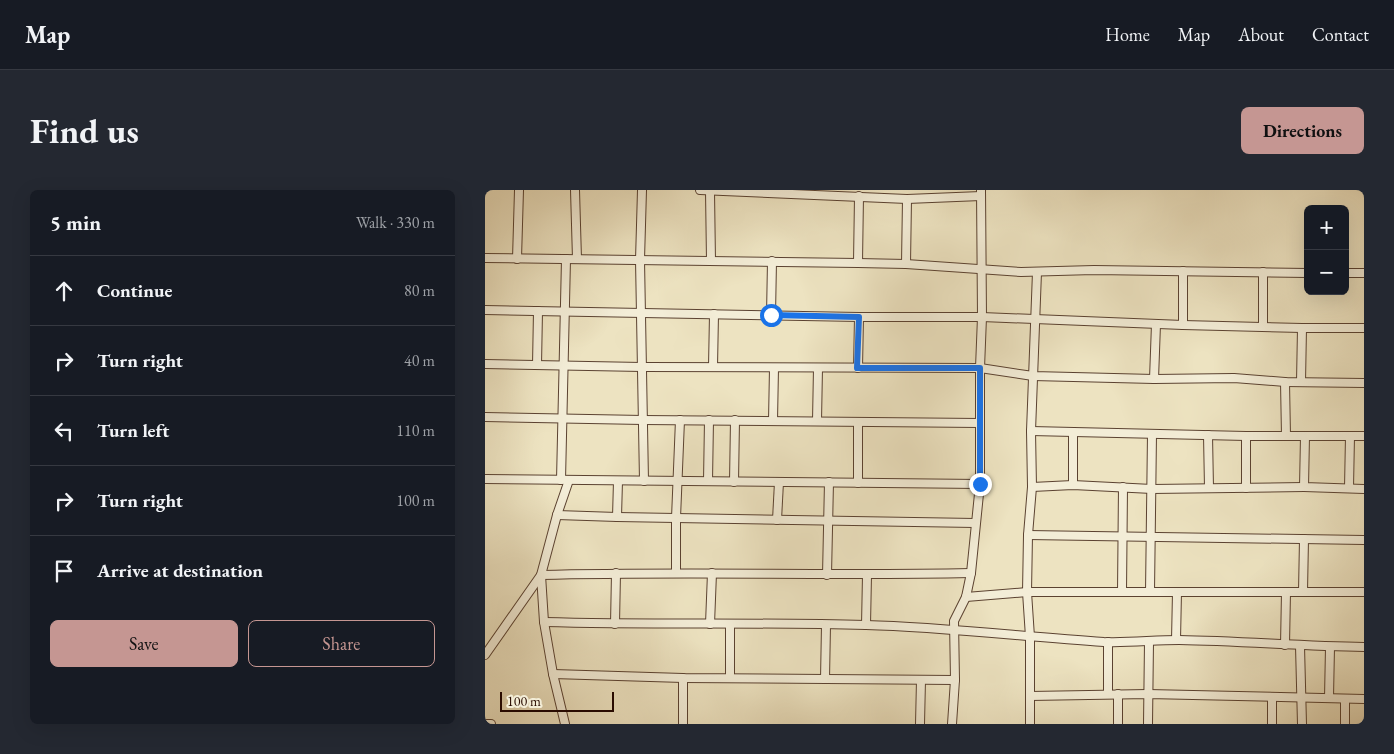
<!DOCTYPE html>
<meta charset="utf-8">
<style>
:root{--surface:#171b24;--page:#242831;--text:#f1f3f6;--muted:#9ea1a6;--line:#363941;--accent:#c59692}
body{margin:0;font-family:"EB Garamond",serif;background:var(--page);color:var(--text)}
.controls{position:absolute;right:15px;top:15px;display:grid;overflow:hidden;border-radius:8px;box-shadow:0 5px 20px #0002}
.controls button{width:45px;height:45px;display:grid;place-items:center;padding:0;border:0;border-bottom:1px solid var(--line);background:var(--surface);color:var(--text);font:25px sans-serif}
.scale{position:absolute;left:15px;bottom:12px;width:114px;box-sizing:border-box;padding-left:5px;border:2px solid #2a0c01;border-top:0;font-size:14px;line-height:18px;white-space:nowrap;color:#2a0c01;-webkit-text-stroke:4px #f3edd7;paint-order:stroke}
.stop{position:absolute;width:15px;height:15px;margin:-11px;border:4px solid #1a73e8;border-radius:50%;background:#fff}
.stop.end{background:#1a73e8;border-color:#fff;box-shadow:0 1px 5px #0008}
.list{margin:0;padding:0;list-style:none}
h2{display:flex;justify-content:space-between;align-items:center;height:65px;margin:0;padding:0 20px;font-size:21px}
h2 small{font-size:16px;font-weight:400;color:var(--muted)}
.list li{display:grid;grid-template-columns:32px 1fr auto;gap:15px;align-items:center;box-sizing:border-box;height:70px;padding:0 20px;border-top:1px solid var(--line)}
.list b{display:block;font-size:19px;white-space:nowrap}
.list em{font-size:16px;font-style:normal;color:var(--muted)}
.actions{display:flex;gap:10px;padding:15px 20px}
.actions a{flex:1;padding:11px 0;border:1px solid var(--accent);border-radius:8px;text-align:center;font-size:18px;color:var(--accent)}
.actions .main{background:var(--accent);color:#111}
.icon{flex:none;width:28px;height:28px;fill:none;stroke:currentColor;stroke-width:2;stroke-linecap:round;stroke-linejoin:round}
.map{position:relative;flex:none;width:879px;height:534px;overflow:hidden;border-radius:8px}
header{display:flex;align-items:center;gap:30px;box-sizing:border-box;height:70px;padding:0 25px;background:var(--surface);border-bottom:1px solid var(--line)}
header strong{font-size:24px}
nav{display:flex;gap:28px;margin-inline-start:auto;font-size:18px}
.intro{display:flex;align-items:center;justify-content:space-between;box-sizing:border-box;height:120px;padding:0 30px}
h1{margin:0;font-size:35px}
.button{padding:12px 22px;border-radius:8px;background:var(--accent);color:#111;font-size:18px;font-weight:700}
main{display:flex;gap:30px;padding:0 30px}
aside{flex:1;background:var(--surface);border-radius:8px;box-shadow:0 5px 20px #0002}
.map>svg:first-child{display:block}
.lines{fill:none;stroke-linecap:round;stroke-linejoin:round}
.minor-casing{stroke:#5b4231;stroke-width:10}
.minor{stroke:#f3edd7;stroke-width:8}
.route{stroke:#1a73e8;stroke-width:6}
</style>
<header>
<strong>Map</strong>
<nav><a>Home</a><a>Map</a><a>About</a><a>Contact</a></nav>
</header>
<div class="intro"><h1>Find us</h1><a class="button">Directions</a></div>
<main>
<aside>
<h2>5 min<small>Walk · 330 m</small></h2>
<ul class="list">
<li><svg class="icon" aria-label="ahead" viewBox="0 0 24 24"><path d="M12 20V5M6 11l6-6 6 6"/></svg><div><b>Continue</b></div><em>80 m</em></li>
<li><svg class="icon" aria-label="right" viewBox="0 0 24 24"><path d="M7 20v-9h11M14 6l5 5-5 5"/></svg><div><b>Turn right</b></div><em>40 m</em></li>
<li><svg class="icon" aria-label="left" viewBox="0 0 24 24"><path d="M17 20v-9H6M10 6l-5 5 5 5"/></svg><div><b>Turn left</b></div><em>110 m</em></li>
<li><svg class="icon" aria-label="right" viewBox="0 0 24 24"><path d="M7 20v-9h11M14 6l5 5-5 5"/></svg><div><b>Turn right</b></div><em>100 m</em></li>
<li><svg class="icon" aria-label="arrive" viewBox="0 0 24 24"><path d="M6 21V4h12l-3 4 3 4H6"/></svg><div><b>Arrive at destination</b></div></li>
</ul>
<div class="actions"><a class="main">Save</a><a>Share</a></div>
</aside>
<div class="map">
<svg width="879" height="534" viewBox="0 0 879 534">
<rect width="100%" height="100%" fill="#ede3c1"/>
<filter id="stains"><feTurbulence type="fractalNoise" baseFrequency=".004" numOctaves="4"/><feColorMatrix values="0 0 0 0 .2 0 0 0 0 .09 0 0 0 0 .02 0 0 0 .5 -.17"/></filter>
<radialGradient id="worn" r=".72"><stop offset=".6" stop-color="#630" stop-opacity="0"/><stop offset="1" stop-color="#630" stop-opacity=".3"/></radialGradient>
<g class="lines">
<g class="minor-casing">
<g id="minor">
<polyline points="90,0 92,69"/>
<polyline points="157,0 155,70 159,291"/>
<polyline points="215,0 422,9 496,6"/>
<polyline points="225,1 226,71"/>
<polyline points="0,68 373,73 421,74 536,82 609,80 823,83"/>
<polyline points="32,69 34,0"/>
<polyline points="373,73 374,6"/>
<polyline points="421,74 422,9"/>
<polyline points="778,82 778,136"/>
<polyline points="860,83 879,83"/>
<polyline points="0,120 374,127 497,127 698,135 698,81"/>
<polyline points="286,125 287,71"/>
<polyline points="698,135 817,138 879,138"/>
<polyline points="0,174 157,177 495,178 548,186 669,189 749,188 800,192 879,193"/>
<polyline points="52,175 53,121"/>
<polyline points="228,177 229,124"/>
<polyline points="373,178 374,127"/>
<polyline points="669,189 671,134"/>
<polyline points="800,192 801,246"/>
<polyline points="816,192 817,138"/>
<polyline points="0,227 158,230 495,233"/>
<polyline points="288,231 289,178"/>
<polyline points="332,231 333,178"/>
<polyline points="546,241 761,246 879,246"/>
<polyline points="723,245 724,298"/>
<polyline points="820,246 819,297 879,299"/>
<polyline points="0,289 495,294"/>
<polyline points="76,290 81,69"/>
<polyline points="223,291 224,230"/>
<polyline points="249,292 250,230"/>
<polyline points="373,293 373,232"/>
<polyline points="588,295 588,242"/>
<polyline points="547,297 588,295 667,299 819,297"/>
<polyline points="761,298 761,246"/>
<polyline points="864,298 865,246"/>
<polyline points="72,325 132,327 490,333"/>
<polyline points="132,327 133,291"/>
<polyline points="292,330 294,292"/>
<polyline points="543,345 879,350"/>
<polyline points="191,383 191,328 195,230"/>
<polyline points="342,385 344,292"/>
<polyline points="637,402 638,297"/>
<polyline points="665,402 667,244"/>
<polyline points="818,402 819,349"/>
<polyline points="481,407 542,402 879,402"/>
<path d="M59 432C166 435 273 432 381 435 460 437 540 447 619 452 644 453 669 450 694 450 755 451 817 456 879 457"/>
<polyline points="130,434 131,383"/>
<polyline points="225,434 227,383"/>
<polyline points="245,435 245,488"/>
<polyline points="381,435 382,385"/>
<polyline points="691,450 692,402"/>
<polyline points="623,452 623,504"/>
<polyline points="800,455 801,402"/>
<polyline points="815,456 817,534"/>
<path d="M0 465 56 385C200 381 343 386 486 383"/>
<polyline points="68,484 198,488 470,490"/>
<polyline points="198,488 198,534"/>
<polyline points="340,489 341,435"/>
<polyline points="545,506 663,504 879,509"/>
<polyline points="787,507 787,534"/>
<polyline points="844,508 845,457"/>
<polyline points="860,509 860,534"/>
<polyline points="0,534 6,534"/>
<polyline points="80,534 68,484 59,432 56,385 72,325 84,290"/>
<polyline points="435,534 436,490"/>
<polyline points="467,534 470,490 469,431 481,407 486,383 495,294 495,178 497,127 496,0"/>
<polyline points="545,534 545,447 542,402 543,345 547,297 546,241 552,82"/>
<polyline points="633,534 633,504"/>
<polyline points="663,534 664,452"/>
</g>
</g>
<use href="#minor" class="minor"/>
</g>
<g class="lines">
<polyline class="route" points="286,125 374,127 372,178 495,178 495,294"/>
</g>
<rect width="100%" height="100%" filter="url(#stains)"/>
<rect width="100%" height="100%" fill="url(#worn)"/>
</svg>
<div class="controls">
<button>+</button>
<button>−</button>
</div>
<div class="scale">100 m</div>
<div class="stop" style="left:286px;top:125px"></div>
<div class="stop end" style="left:495px;top:294px"></div>
</div>
</main>
